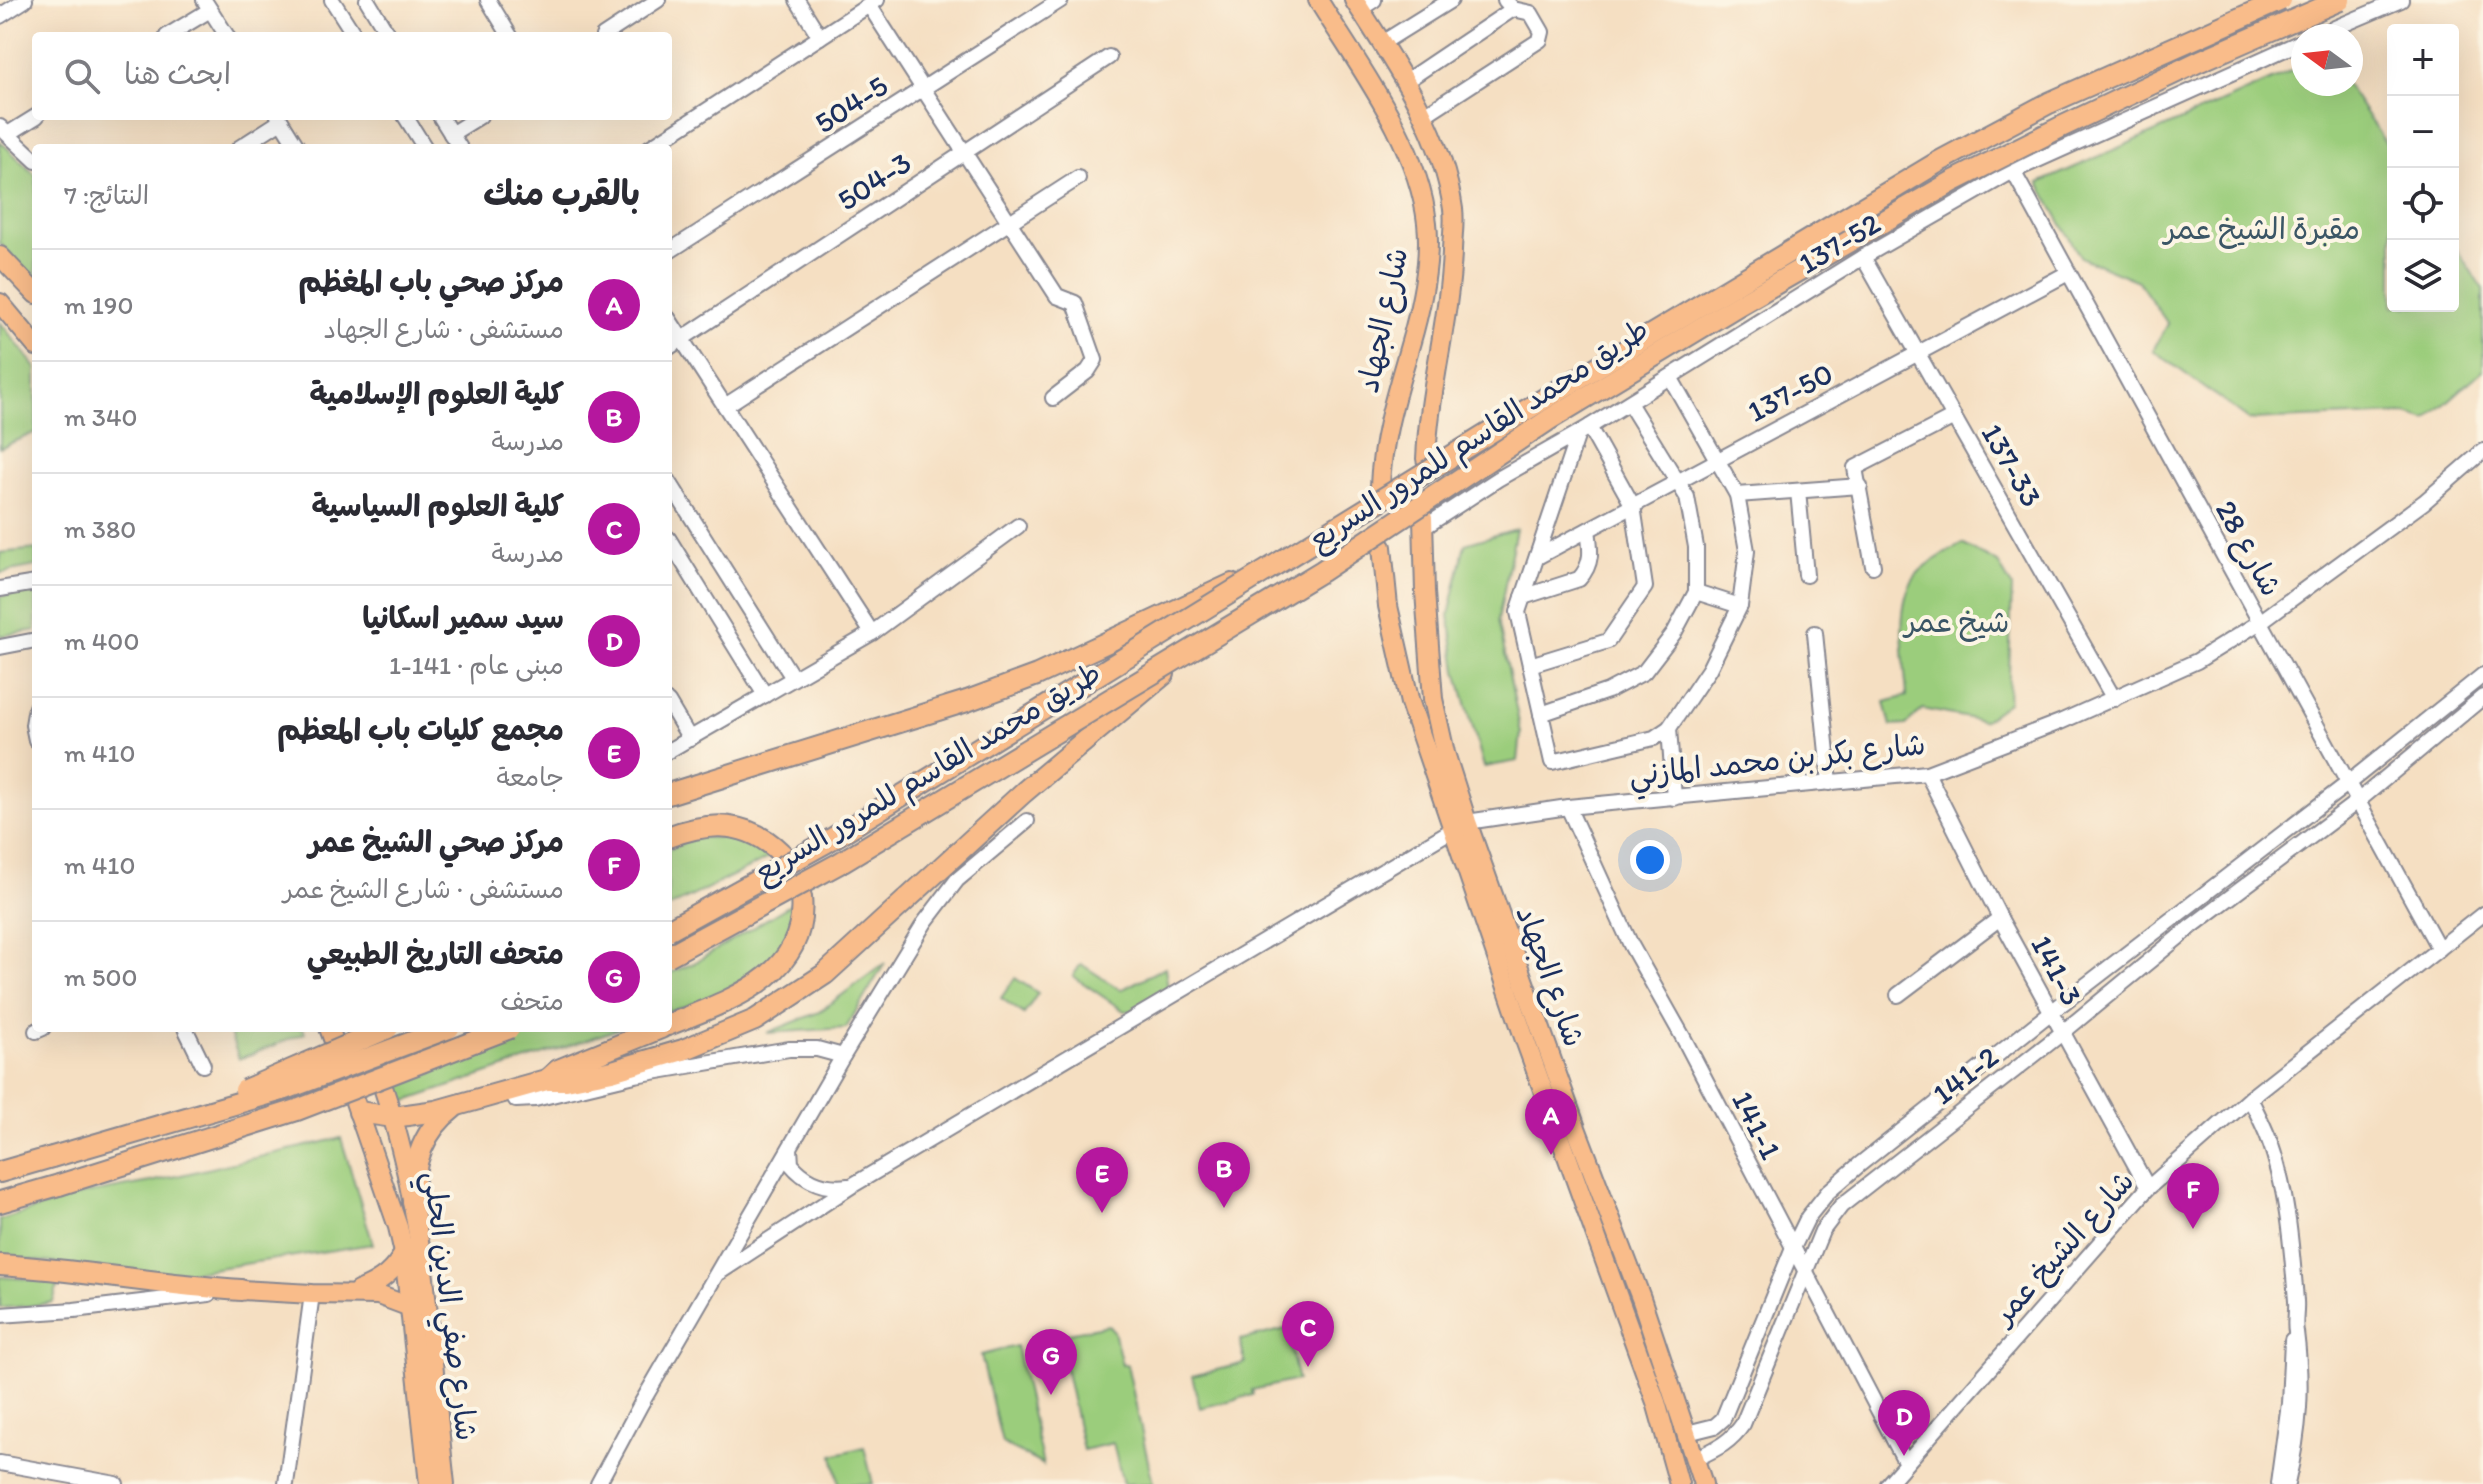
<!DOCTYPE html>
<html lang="ar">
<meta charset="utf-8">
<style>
:root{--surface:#fff;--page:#f2f2f3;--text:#2b2b33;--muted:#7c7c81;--line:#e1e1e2;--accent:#b5179e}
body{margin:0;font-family:Itim,"Playpen Sans Arabic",sans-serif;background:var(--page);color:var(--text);direction:rtl}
.controls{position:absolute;right:24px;top:24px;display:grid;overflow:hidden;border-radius:8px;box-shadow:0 8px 32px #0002}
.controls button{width:72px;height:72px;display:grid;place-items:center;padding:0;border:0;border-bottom:2px solid var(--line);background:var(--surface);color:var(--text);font:40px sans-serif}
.compass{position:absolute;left:2291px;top:24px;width:72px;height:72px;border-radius:50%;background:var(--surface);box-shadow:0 8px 32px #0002;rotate:285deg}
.you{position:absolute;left:1650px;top:860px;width:28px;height:28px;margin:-20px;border:6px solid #fff;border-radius:50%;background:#1a73e8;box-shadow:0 0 0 12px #1a73e833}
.badge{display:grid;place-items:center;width:52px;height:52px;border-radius:50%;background:var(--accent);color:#fff;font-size:26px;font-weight:700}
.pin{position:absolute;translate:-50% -66px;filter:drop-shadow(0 2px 4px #0008)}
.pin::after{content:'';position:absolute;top:42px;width:28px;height:24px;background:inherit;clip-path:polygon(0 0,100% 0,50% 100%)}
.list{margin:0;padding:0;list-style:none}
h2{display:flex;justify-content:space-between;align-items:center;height:104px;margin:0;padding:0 32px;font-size:34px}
h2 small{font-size:26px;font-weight:400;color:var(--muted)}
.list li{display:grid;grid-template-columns:52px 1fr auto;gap:24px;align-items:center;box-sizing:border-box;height:112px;padding:0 32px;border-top:2px solid var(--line)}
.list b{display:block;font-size:30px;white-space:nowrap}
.list p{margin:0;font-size:26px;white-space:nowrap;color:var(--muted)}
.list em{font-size:26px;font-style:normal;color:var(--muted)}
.icon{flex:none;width:44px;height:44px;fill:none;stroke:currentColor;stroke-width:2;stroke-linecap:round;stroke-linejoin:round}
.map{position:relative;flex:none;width:2483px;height:1484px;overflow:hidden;direction:ltr}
.search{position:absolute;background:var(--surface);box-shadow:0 8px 32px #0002;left:32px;top:32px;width:640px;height:88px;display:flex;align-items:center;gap:20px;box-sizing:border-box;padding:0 28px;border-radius:8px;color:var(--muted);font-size:30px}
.panel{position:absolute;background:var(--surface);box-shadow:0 8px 32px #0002;left:32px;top:144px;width:640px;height:888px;border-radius:8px;direction:rtl}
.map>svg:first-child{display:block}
.green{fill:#9bcd7c;stroke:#5b7e6d;stroke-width:2}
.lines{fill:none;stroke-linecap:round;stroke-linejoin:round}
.minor-casing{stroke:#888790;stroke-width:18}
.major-casing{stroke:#888790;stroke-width:22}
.highway-casing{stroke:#888790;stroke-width:24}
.minor{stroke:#fff;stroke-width:14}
.major{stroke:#f9bc8a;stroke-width:18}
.highway{stroke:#f9bc8a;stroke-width:20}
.highway-bridge-casing{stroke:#888790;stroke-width:24;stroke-linecap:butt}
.highway-bridge{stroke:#f9bc8a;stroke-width:20}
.labels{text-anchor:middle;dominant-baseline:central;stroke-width:8;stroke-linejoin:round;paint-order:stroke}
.street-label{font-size:30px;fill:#1b2f5e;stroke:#fcf5e5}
.park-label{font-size:30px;fill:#3b5666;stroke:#fcf5e5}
</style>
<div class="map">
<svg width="2483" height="1484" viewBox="0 0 2483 1484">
<rect width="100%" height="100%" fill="#fcf5e5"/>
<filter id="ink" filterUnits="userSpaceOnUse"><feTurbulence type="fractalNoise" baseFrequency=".0125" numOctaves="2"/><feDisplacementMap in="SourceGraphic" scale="16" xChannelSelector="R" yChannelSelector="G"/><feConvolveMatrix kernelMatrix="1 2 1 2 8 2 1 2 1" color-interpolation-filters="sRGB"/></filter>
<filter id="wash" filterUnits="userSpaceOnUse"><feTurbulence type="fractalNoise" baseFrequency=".006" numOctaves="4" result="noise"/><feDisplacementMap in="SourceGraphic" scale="32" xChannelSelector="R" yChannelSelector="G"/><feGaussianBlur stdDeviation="1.8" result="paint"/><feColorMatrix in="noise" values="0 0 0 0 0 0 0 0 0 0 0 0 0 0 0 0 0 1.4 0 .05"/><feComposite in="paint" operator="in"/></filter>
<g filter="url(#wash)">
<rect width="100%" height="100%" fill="#f5dfc2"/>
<g class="green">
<polygon points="2303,66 2303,84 2346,84 2393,154 2393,306 2453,306 2453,244 2483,289 2483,370 2427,420 2406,414 2249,420 2153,350 2168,324 2138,281 2080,257 2039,183"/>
<polygon points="0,141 36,176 36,284 0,243"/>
<polygon points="0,322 36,368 36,432 0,448"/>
<polygon points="1516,529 1498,620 1521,733 1518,761 1484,767 1457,671 1449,615 1465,544"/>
<path d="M1962 544 1998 563 2012 587 2008 703 1983 721 1923 709 1906 725 1891 726 1885 702 1907 696C1905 662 1892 597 1920 571 1932 560 1948 552 1962 544Z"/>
<polygon points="36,549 36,566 0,573 0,553"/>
<polygon points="36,590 36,630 0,636 0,596"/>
<polygon points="724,837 751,845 771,857 668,908 668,850 693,838"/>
<path d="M795 902C792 918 789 935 781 950 760 986 705 999 668 1012V974L694 963Z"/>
<polygon points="885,963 846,1028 767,1033 819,1012"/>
<polygon points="1081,964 1121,990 1165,967 1168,988 1132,1011 1124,1011 1073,976"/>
<polygon points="1015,978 1038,993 1024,1014 1001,998"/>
<polygon points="228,1028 303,1028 305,1033 239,1059"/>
<polygon points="539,1028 621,1028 395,1105 393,1089"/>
<polygon points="341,1138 373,1244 159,1277 0,1256 0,1220 84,1194 151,1182"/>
<polygon points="0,1277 59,1281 53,1302 30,1306 0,1308"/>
<polygon points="1108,1325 1114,1331 1122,1365 1127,1364 1153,1484 1123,1484 1113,1443 1083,1450 1058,1335"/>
<polygon points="1286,1329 1298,1380 1252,1390 1253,1395 1200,1408 1192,1376 1245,1363 1240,1340"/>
<polygon points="1016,1346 1043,1465 1002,1443 981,1355"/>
<polygon points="864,1447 873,1484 839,1484 833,1455"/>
</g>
</g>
<g filter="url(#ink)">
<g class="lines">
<g class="minor-casing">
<g id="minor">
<polyline points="204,0 227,36"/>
<polyline points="332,0 355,36"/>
<polyline points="367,0 389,36"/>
<polyline points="488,0 510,36"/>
<polyline points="797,0 820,37"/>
<polyline points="869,5 1057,296 1075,303 1095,360 1088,371 1053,398"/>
<polyline points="1360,9 1374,0"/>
<polyline points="0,16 25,0"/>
<polyline points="167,36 210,10"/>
<polyline points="603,36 658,0"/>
<polyline points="2316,36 2401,0"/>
<polyline points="1382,43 1451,0"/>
<polyline points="1406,81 1513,9"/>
<polyline points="278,116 298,148"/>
<polyline points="405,116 425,148"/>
<polyline points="440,116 460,148"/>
<polyline points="1423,116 1540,40 1542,32 1531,13 1513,9 1505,0"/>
<polyline points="0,127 36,161"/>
<polyline points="8,134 37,116"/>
<polyline points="451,134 480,116"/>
<polyline points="239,148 281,121"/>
<polyline points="649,148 877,0"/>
<polyline points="2013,171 2439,949"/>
<polyline points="668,252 1061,0"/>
<polyline points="1863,257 2114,699"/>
<polyline points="668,318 872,633"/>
<polyline points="668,348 1109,57"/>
<polyline points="725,406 1078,178"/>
<polyline points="1578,434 1518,612 1552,762 1654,738 1669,728 1709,669 1740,606 1747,551 1737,495 1670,377"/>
<polyline points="668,480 793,678"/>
<polyline points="1798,491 1806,575"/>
<polyline points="1737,495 1860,486"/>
<polyline points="1423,528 1498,479 1589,427 1863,257 2013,171 2303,41"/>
<polyline points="668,538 765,695"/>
<polyline points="1537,557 2068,273"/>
<polyline points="1873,566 1855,468 1954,417"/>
<polyline points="0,589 36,583"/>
<polyline points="1696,592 1740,606"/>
<path d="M1523 597 1579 579C1593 564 1591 550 1588 530"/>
<polyline points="1815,633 1830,783"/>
<polyline points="0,647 36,640"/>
<polyline points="1530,665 1608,641 1645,587 1633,506 1589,427"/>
<polyline points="668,702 690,739"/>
<polyline points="36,707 33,725 36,740"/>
<polyline points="1541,714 1608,691 1644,672 1674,633 1696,592 1696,547 1687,497 1629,403"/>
<polyline points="1669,728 1674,798"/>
<polyline points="668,751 872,633 1018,526"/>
<polyline points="1927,773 2000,918 2148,1188"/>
<polyline points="1568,807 1631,945 1684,1039 1906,1463"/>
<polyline points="1467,822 1568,807 1927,773 2060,722 2197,661 2260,622 2424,502 2483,451"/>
<polyline points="1898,995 2000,918"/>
<polyline points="185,1028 203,1065"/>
<polyline points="36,1031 43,1028"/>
<polyline points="511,1091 516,1100 535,1099 635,1075 789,1049 817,1049 843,1056"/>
<path d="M2250 1098C2256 1111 2263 1124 2268 1137 2287 1186 2292 1249 2296 1301 2297 1311 2294 1322 2296 1332 2303 1387 2300 1429 2287 1484"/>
<path d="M790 1148 791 1164C806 1182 826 1189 848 1186"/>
<polyline points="720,1272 853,1185 1452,830"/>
<polyline points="0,1315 74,1310 209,1294"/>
<polyline points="1687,1433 1715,1426 1723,1419 1792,1250 1808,1217 1828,1192 1859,1165 2050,1013 2347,784 2483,675"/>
<path d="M1695 1459C1716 1449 1730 1443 1743 1424L1822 1231 1841 1206 2062 1033 2192 926 2358 801 2483 697"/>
<polyline points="0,1463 116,1484"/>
<polyline points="286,1484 312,1294"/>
<polyline points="598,1484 641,1404 843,1056 925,922 957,880 1027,821"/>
<polyline points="1888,1484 2148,1188 2250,1098 2483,914"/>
<polyline points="2278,1484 2289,1403 2292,1340"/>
</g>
</g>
<g class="major-casing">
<g id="major">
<path d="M1318 0C1359 67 1418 143 1427 223 1431 257 1423 297 1414 331 1400 382 1382 433 1380 486"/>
<path d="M1354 0C1396 65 1442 131 1453 209 1455 223 1452 238 1452 252 1449 322 1429 389 1426 459"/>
<polyline points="0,256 36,294"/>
<polyline points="0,303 36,346"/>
<polyline points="1423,518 1425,592 1433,699 1445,753 1467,822 1576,1128 1641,1298 1703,1484"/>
<polyline points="1382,547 1388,606 1410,703 1525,1040 1656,1402 1679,1484"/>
<polyline points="329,1028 335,1044"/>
<path d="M384 1090C427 1217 430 1353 445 1484"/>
<polyline points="355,1102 398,1227 404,1253 429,1484"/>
<polyline points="241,1290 312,1294 378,1295 410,1307"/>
<path d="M358 1291C381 1282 395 1271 406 1249"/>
</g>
</g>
<g class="highway-casing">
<g id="highway">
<polyline points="668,794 967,701 1037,675 1232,584"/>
<path d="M668 837C710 821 748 820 782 854"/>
<path d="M668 1025C727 1001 809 977 801 897"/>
<polyline points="549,1078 558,1070 661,1028"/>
<polyline points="359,1112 393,1117 436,1111 546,1080 566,1080 612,1071 683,1050 755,1020 825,974 1024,792 1164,674"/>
<polyline points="0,1172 52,1157"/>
<polyline points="0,1202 59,1185"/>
<path d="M413 1203C412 1166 422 1131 453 1108"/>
<path d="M0 1265C81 1270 160 1285 241 1290"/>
</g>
</g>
<use href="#minor" class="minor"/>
<use href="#major" class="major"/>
<use href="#highway" class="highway"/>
<g class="highway-bridge-casing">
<g id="highway-bridge">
<polyline points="668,930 825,843 1541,401 1940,161 2049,103 2281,0"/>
<polyline points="668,956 838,864 1322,571 1550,419 1737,306 1952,182 2061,127 2200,61 2340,0"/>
<polyline points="245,1090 388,1028"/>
<polyline points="52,1157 286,1089 449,1028"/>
<polyline points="59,1185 297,1110 510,1028"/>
</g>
</g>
<use href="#highway-bridge" class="highway-bridge"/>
</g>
</g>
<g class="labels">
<g class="street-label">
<text transform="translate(851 104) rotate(-33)">504-5</text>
<text transform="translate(874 181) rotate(-33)">504-3</text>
<text transform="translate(1839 243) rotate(-31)">137-52</text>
<text transform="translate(1382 320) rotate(-78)">شارع الجهاد</text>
<text transform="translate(1790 392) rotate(-28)">137-50</text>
<text transform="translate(1478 434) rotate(-33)">طريق محمد القاسم للمرور السريع</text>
<text transform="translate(2012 465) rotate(60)">137-33</text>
<text transform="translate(2249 548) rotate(61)">شارع 28</text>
<text transform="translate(1777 759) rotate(-6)">شارع بكر بن محمد المازني</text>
<text transform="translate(927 772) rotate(-31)">طريق محمد القاسم للمرور السريع</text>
<text transform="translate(2057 970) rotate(62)">141-3</text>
<text transform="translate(1551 976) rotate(70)">شارع الجهاد</text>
<text transform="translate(1965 1075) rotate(-38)">141-2</text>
<text transform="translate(1757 1125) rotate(63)">141-1</text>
<text transform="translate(2063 1247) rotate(-48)">شارع الشيخ عمر</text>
<text transform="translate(451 1306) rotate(83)">شارع صفي الدين الحلي</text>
</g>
<g class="park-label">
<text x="2262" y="228">مقبرة الشيخ عمر</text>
<text x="1957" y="621">شيخ عمر</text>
</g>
</g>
</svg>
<div class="controls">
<button>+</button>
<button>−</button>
<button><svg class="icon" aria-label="locate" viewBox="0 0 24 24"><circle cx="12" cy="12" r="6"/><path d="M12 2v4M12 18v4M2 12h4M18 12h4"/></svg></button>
<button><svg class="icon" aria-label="layers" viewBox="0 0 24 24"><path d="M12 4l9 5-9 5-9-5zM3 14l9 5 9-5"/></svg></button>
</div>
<svg class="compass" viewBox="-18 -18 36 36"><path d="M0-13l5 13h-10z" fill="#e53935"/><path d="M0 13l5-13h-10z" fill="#7c7c81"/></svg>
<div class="you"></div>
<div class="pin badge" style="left:1551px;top:1155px">A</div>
<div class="pin badge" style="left:1224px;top:1208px">B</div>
<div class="pin badge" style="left:1308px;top:1367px">C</div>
<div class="pin badge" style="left:1904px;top:1456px">D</div>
<div class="pin badge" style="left:1102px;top:1213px">E</div>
<div class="pin badge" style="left:2193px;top:1229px">F</div>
<div class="pin badge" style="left:1051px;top:1395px">G</div>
<div class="search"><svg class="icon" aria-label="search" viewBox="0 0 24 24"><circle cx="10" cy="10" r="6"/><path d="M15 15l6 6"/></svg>ابحث هنا</div>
<section class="panel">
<h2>بالقرب منك<small>النتائج: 7</small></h2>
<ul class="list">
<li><span class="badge">A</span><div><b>مركز صحي باب المغظم</b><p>مستشفى · شارع الجهاد</p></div><em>190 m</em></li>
<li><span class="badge">B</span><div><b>كلية العلوم الإسلامية</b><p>مدرسة</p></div><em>340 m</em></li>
<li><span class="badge">C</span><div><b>كلية العلوم السياسية</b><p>مدرسة</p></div><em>380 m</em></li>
<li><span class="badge">D</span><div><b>سيد سمير اسكانيا</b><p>مبنى عام · 141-1</p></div><em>400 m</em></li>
<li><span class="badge">E</span><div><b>مجمع كليات باب المعظم</b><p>جامعة</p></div><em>410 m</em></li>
<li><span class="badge">F</span><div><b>مركز صحي الشيخ عمر</b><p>مستشفى · شارع الشيخ عمر</p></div><em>410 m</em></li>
<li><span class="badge">G</span><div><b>متحف التاريخ الطبيعي</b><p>متحف</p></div><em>500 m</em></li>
</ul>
</section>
</div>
